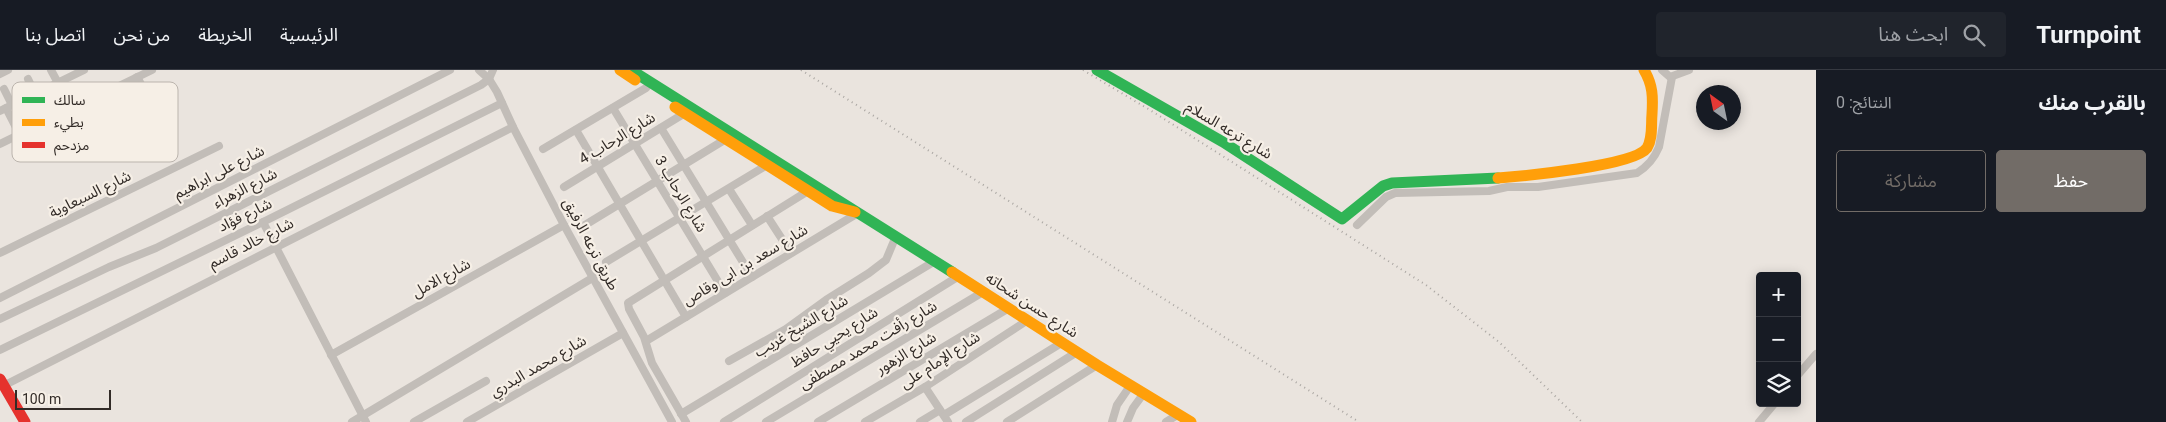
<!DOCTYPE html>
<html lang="ar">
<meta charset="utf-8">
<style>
:root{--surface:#171b24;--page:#20242c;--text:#f1f3f6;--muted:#9ea1a6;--line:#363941;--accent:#726c67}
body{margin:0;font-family:Roboto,"Noto Sans Arabic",sans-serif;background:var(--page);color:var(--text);direction:rtl}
.controls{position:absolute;right:15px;bottom:15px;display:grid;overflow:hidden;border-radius:5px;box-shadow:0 2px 12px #0003}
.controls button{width:45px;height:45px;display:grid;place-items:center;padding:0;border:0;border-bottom:1px solid var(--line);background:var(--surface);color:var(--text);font:25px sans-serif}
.compass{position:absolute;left:1696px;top:15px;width:45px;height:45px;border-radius:50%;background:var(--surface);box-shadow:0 2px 12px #0003;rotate:327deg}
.scale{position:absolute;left:15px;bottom:12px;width:96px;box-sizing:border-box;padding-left:5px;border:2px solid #322b27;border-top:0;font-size:14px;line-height:18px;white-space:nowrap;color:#322b27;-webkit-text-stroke:4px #f6efe6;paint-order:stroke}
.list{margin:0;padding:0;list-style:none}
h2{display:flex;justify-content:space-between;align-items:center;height:65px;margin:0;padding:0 20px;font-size:21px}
h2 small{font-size:16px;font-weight:400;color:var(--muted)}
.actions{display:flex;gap:10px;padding:15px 20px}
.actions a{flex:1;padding:11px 0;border:1px solid var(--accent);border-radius:5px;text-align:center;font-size:18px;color:var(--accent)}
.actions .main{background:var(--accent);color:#fff}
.icon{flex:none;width:28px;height:28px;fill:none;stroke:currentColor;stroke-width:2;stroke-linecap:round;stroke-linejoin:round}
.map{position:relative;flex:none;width:1816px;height:352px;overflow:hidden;direction:ltr}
header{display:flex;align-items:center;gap:30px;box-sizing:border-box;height:70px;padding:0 25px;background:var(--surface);border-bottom:1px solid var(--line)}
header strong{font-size:24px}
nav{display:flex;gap:28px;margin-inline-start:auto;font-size:18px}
.search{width:350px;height:45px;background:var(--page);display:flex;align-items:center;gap:12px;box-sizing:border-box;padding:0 18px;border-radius:5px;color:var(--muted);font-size:19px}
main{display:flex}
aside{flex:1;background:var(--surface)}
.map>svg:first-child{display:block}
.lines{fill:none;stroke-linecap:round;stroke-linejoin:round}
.street{stroke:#c2bdb8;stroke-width:8}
.fast{stroke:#30b455;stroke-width:11}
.slow{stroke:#ff9f0a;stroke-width:11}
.jam{stroke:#e5322d;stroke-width:11}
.rail{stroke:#aaa6a2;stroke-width:2;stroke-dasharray:1 4;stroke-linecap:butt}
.labels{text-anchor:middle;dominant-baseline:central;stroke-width:4.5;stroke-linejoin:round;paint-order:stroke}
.street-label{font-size:15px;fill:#322b27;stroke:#f6efe6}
.key{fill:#f6efe6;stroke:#bbb4ad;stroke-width:1}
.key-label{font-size:14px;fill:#322b27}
</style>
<header>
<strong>Turnpoint</strong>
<div class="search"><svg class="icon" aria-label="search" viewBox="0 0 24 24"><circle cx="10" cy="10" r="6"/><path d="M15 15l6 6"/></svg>ابحث هنا</div>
<nav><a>الرئيسية</a><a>الخريطة</a><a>من نحن</a><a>اتصل بنا</a></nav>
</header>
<main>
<aside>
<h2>بالقرب منك<small>النتائج: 0</small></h2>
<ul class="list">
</ul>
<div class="actions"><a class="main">حفظ</a><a>مشاركة</a></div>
</aside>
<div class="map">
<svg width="1816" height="352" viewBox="0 0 1816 352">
<rect width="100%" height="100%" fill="#eae4de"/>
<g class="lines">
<g class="street">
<polyline points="51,0 58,13"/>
<polyline points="479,0 489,9 497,22 513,57 564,155 672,352"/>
<polyline points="1662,0 1670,7 1689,0"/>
<polyline points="0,4 8,0"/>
<polyline points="137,7 146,23"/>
<polyline points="28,9 35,24"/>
<polyline points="4,19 12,35"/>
<polyline points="38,22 61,66"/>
<polyline points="6,38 28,81"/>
<polyline points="613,38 725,223"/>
<polyline points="0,41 84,0"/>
<polyline points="661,58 752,207"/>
<polyline points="576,60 686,247"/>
<polyline points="0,74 152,0"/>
<polyline points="543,79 646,18"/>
<polyline points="564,117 685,43"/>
<polyline points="729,119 752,155"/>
<polyline points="767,146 791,183"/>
<polyline points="263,152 366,352"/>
<polyline points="585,155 726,69"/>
<path d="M1357 155 1386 127 1395 123 1489 121 1507 117H1538L1637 103C1648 96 1654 89 1659 77L1672 7"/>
<polyline points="0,183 219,76"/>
<polyline points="606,192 767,95"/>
<polyline points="0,228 450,0"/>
<polyline points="0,249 109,197 156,178 481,15 489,9 493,0"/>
<polyline points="646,271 858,143"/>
<polyline points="0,280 263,152 502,33"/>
<polyline points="331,285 564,155"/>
<polyline points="729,291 786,259 826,230 869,203 886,190 896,166"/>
<polyline points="1797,306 1816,284"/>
<polyline points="3,316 513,57"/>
<polyline points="925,317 948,352"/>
<polyline points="681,344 935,191"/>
<polyline points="944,345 1063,272"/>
<polyline points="352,352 594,207"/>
<polyline points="414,352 486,311"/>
<polyline points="467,352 623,263"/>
<polyline points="686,352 652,293 644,267 629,239 628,233 808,121"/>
<polyline points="724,352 959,206"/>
<polyline points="766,352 983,222"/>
<polyline points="818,352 1009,238"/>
<polyline points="865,352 925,317 1028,250"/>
<polyline points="920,352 940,340"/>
<polyline points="966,352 1077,282"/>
<polyline points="1007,352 1097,295"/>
<polyline points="1112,352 1117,335 1130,316"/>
<polyline points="1127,352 1133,338 1144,323"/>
<polyline points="1166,352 1179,344"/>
<polyline points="1759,352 1775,333"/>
</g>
<g class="fast">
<polyline points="631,0 952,202"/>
<polyline points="1097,0 1223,72 1342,149 1383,116 1392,113 1498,108"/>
</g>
<g class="slow">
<polyline points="620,0 635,10"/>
<polyline points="675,37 832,136 855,142"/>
<path d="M1498 108C1523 106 1634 96 1647 78 1653 68 1651 55 1652 44 1653 27 1653 15 1644 0"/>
<polyline points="952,202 1097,295 1191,352"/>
</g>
<polyline class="jam" points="0,309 25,352"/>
<g class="rail">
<polyline points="801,0 1359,352"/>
<polyline points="1083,0 1150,40 1426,215 1499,272 1582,352"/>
</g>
</g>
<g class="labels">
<g class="street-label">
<text transform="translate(1229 60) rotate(31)">شارع ترعه السلام</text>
<text transform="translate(617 68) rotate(-31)">شارع الرحاب 4</text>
<text transform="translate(219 102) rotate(-27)">شارع على ابراهيم</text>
<text transform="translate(245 118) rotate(-27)">شارع الزهراء</text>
<text transform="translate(90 124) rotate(-26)">شارع السبعاوية</text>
<text transform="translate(681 124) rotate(59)">شارع الرحاب 3</text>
<text transform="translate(245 145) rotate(-26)">شارع فؤاد</text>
<text transform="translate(251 173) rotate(-27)">شارع خالد قاسم</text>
<text transform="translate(591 174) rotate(62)">طريق ترعه الرفيق</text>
<text transform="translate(745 195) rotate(-31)">شارع سعد بن ابى وقاص</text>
<text transform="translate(441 208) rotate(-29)">شارع الامل</text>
<text transform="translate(1032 235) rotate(33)">شارع حسن شحاته</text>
<text transform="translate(801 256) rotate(-31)">شارع الشيخ غريب</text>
<text transform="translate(834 267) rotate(-32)">شارع يحيي حافظ</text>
<text transform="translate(868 275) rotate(-31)">شارع رأفت محمد مصطفى</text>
<text transform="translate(906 283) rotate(-31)">شارع الزهور</text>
<text transform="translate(940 290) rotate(-33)">شارع الإمام على</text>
<text transform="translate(538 296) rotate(-30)">شارع محمد البدري</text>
</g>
</g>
<rect x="12" y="12" width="166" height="80" rx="8" class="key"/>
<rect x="22" y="27" width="23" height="6" fill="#30b455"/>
<rect x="22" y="49" width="23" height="7" fill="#ff9f0a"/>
<rect x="22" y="72" width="23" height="6" fill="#e5322d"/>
<g class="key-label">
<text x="54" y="35">سالك</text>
<text x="54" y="57">بطيء</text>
<text x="54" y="80">مزدحم</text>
</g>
</svg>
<div class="controls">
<button>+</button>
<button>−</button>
<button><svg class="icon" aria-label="layers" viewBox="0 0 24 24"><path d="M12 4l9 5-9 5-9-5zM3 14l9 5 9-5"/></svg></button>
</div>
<svg class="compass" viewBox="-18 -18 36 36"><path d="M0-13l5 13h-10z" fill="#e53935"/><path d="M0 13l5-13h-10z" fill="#9ea1a6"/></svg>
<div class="scale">100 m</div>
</div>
</main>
